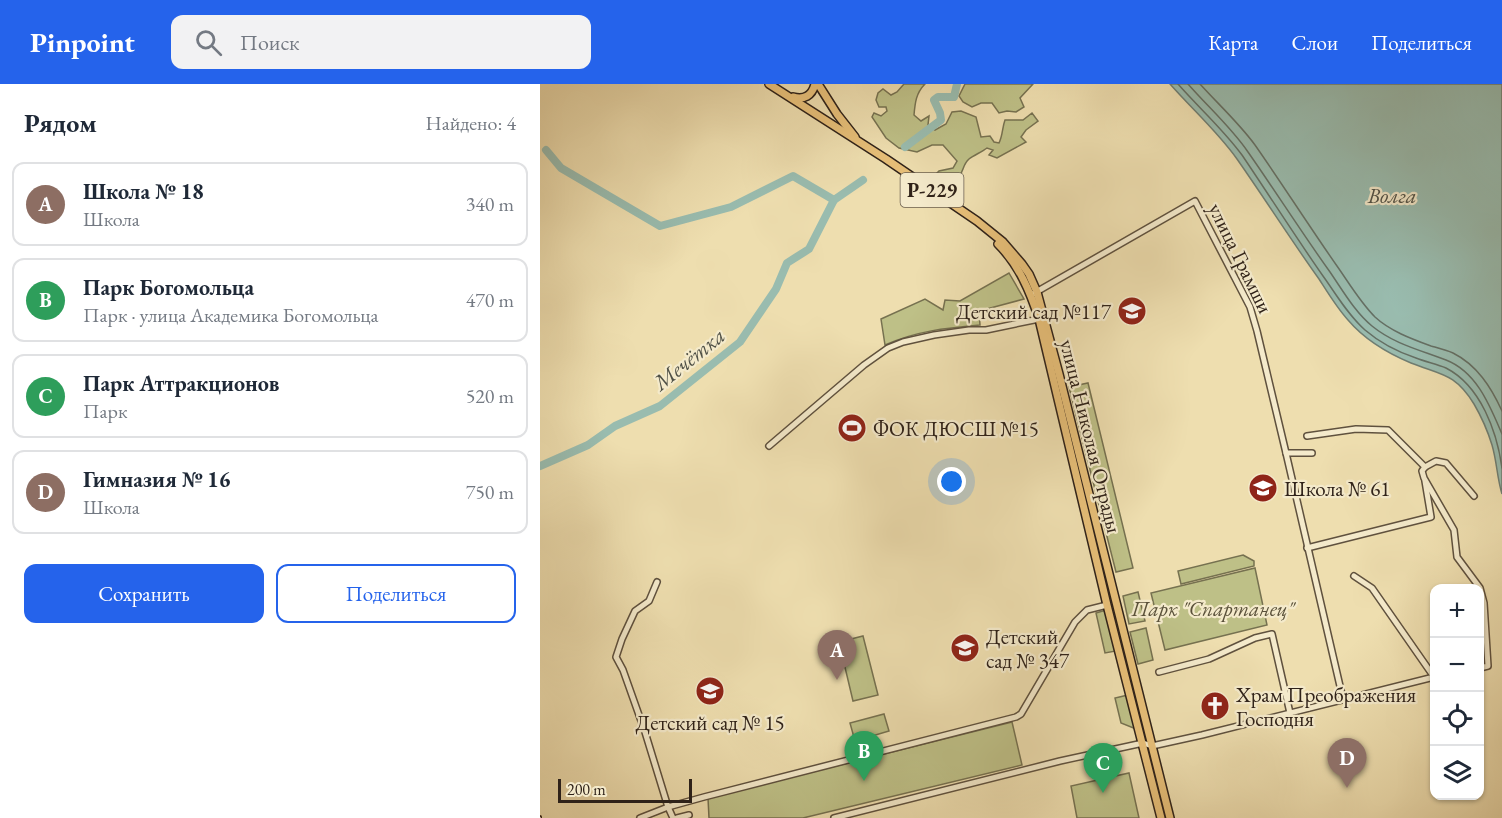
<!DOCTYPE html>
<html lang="ru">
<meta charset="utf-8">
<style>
:root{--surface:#fff;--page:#f2f2f3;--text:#1f2937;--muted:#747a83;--line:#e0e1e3;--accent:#2563eb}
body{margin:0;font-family:"EB Garamond",serif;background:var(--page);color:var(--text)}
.controls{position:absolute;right:18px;bottom:18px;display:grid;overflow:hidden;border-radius:12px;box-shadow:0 2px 4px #0004}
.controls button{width:54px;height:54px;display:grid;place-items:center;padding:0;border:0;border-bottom:2px solid var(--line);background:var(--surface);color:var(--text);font:30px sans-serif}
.scale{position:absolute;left:18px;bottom:15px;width:134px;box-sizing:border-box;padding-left:6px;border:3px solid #2f2219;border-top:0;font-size:16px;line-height:21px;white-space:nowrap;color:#2f2219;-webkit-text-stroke:4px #f4eacb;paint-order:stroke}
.you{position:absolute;left:412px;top:398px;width:21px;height:21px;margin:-15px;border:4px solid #fff;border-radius:50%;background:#1a73e8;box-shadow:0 0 0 9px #1a73e833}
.badge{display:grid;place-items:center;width:39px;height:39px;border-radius:50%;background:var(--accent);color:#fff;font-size:20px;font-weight:700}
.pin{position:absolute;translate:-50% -50px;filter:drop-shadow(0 2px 3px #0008)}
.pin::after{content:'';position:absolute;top:32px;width:21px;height:18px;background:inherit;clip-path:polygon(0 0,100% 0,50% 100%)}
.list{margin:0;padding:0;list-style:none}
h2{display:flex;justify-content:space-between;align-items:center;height:78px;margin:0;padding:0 24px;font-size:26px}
h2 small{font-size:20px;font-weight:400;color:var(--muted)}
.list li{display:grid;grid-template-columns:39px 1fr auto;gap:18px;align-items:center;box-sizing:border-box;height:84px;margin:0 12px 12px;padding:0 12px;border:2px solid var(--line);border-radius:12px}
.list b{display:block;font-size:22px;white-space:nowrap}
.list p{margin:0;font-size:20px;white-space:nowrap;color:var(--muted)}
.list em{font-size:20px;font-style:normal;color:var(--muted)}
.actions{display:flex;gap:12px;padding:18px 24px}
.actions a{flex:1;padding:14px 0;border:2px solid var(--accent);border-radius:12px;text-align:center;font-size:21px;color:var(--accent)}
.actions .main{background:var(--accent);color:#fff}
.icon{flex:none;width:33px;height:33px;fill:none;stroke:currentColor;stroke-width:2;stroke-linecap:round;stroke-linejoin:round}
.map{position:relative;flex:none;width:962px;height:734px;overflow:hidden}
header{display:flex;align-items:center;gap:36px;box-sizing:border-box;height:84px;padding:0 30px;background:var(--accent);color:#fff}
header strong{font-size:28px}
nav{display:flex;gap:33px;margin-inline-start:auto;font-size:21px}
.search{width:420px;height:54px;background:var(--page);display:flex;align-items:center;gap:15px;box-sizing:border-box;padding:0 21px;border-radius:12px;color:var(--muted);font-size:22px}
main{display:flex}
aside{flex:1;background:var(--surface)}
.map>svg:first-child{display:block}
.green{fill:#bec087;stroke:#767150;stroke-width:1.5}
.water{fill:#99bcaf;stroke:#6f7e73;stroke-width:1.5}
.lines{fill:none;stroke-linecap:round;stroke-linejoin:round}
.shore{stroke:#646f64;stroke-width:1.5}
.river{stroke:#99bcaf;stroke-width:8}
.minor-casing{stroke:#5f513e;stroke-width:8}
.major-casing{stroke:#2f2219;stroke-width:10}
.minor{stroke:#f4eacb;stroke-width:5}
.major{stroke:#e7bf78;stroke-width:7}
.rail-casing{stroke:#2f2219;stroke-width:4}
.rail{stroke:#f4eacb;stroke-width:1.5;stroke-dasharray:4.5;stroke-linecap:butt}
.labels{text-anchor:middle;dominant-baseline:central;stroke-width:4.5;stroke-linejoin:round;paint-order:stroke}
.shield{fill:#f4eacb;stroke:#6a5e4e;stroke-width:1.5}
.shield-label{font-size:20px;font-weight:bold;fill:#2f2219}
.street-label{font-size:21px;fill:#2f2219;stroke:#f4eacb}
.poi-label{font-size:21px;fill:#2f2219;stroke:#f4eacb;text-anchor:start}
.park-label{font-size:21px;font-style:italic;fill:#5a513a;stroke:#f4eacb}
.water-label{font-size:22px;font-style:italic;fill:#4f5046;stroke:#f4eacb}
</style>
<header>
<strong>Pinpoint</strong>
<div class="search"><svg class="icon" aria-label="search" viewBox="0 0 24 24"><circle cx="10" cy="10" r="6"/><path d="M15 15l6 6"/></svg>Поиск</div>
<nav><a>Карта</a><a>Слои</a><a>Поделиться</a></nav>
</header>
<main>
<aside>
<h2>Рядом<small>Найдено: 4</small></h2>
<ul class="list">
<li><span class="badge" style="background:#8d6e63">A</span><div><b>Школа № 18</b><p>Школа</p></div><em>340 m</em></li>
<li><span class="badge" style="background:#2e9e5b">B</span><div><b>Парк Богомольца</b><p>Парк · улица Академика Богомольца</p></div><em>470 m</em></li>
<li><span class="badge" style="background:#2e9e5b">C</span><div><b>Парк Аттракционов</b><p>Парк</p></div><em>520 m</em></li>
<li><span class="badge" style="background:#8d6e63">D</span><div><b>Гимназия № 16</b><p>Школа</p></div><em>750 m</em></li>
</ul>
<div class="actions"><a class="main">Сохранить</a><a>Поделиться</a></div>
</aside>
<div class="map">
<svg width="962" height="734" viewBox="0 0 962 734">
<rect width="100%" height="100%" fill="#eedeaf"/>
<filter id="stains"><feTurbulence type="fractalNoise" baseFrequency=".00333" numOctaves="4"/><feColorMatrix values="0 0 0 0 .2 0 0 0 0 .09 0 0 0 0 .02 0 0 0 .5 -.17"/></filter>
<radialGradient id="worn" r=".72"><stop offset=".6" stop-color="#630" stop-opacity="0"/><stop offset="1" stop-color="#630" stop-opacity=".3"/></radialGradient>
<g class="green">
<path d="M364 0H385C376 9 375 19 374 31L381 37 389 32 388 41 395 46 406 40 412 28 421 27 436 33 441 53 450 52 454 58 459 59C463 51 462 44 465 36H483L492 29 498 37 486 46 481 53 486 58 457 74 449 71 453 66 447 64C442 68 434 71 429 75 420 83 426 92 410 97L396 90 399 87 413 84 417 77 403 61H392L377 68 359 64 346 54 332 33 334 29 341 32 347 27 346 23H339L336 16 338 9 343 5 351 11 357 8Z"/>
<polygon points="425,0 493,0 480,14 484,23 476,28 467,27 459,29 452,19 441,19 432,23 423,18 419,12"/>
<path d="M469 189 484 215 439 227 440 241C406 244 376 247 345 261L341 235 385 215 403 226 405 216 420 217Z"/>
<polygon points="548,299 593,484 576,488 529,303"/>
<polygon points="703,471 714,477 714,482 641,500 638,487"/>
<polygon points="715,484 727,541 625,566 611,509"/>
<polygon points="598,508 605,537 589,540 583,512"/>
<polygon points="566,526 576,567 565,569 556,529"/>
<polygon points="606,544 613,576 598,580 590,548"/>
<polygon points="323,552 338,611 313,617 299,558"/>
<polygon points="588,611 596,645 581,639 575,614"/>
<polygon points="344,630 349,647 315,657 310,639"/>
<polygon points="472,638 482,681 263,734 169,734 168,714"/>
<polygon points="589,689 599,734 537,734 531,702"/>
</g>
<path class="water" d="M630 0H962V410C957 394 957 378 952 361 948 348 941 332 934 320 915 289 901 291 871 279 847 269 825 256 808 236 797 224 788 209 779 195 751 156 725 115 697 75 678 48 652 25 630 0Z"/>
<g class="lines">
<g class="shore">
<path d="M638 0C659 24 683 45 702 71 729 111 755 152 783 192 796 210 808 231 825 246 839 258 858 268 876 274 886 278 897 280 906 284 941 302 957 348 962 384"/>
<path d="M648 0C668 23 691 43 708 68 736 108 762 149 790 188 803 207 815 228 832 242 854 260 880 266 906 276 937 288 950 322 962 350"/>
<path d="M660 0C678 20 699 39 715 61 743 101 769 142 797 182 809 199 820 218 835 233 850 247 872 255 891 262 898 264 906 266 913 269 937 281 951 303 962 327"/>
</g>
<g class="river">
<polyline points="365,63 401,36 400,29 394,16 398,13 414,13 417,0"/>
<polyline points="6,66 21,84 120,142 191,123 253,92 294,116"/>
<polyline points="0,382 48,361 75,342 120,322 200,258 236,205 247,179 269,165 294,116 323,96"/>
</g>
<g class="minor-casing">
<g id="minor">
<polyline points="491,211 655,117 710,223 717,247 746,369 803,615"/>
<polyline points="767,352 816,345 848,346 885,383"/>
<polyline points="229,362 324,281 348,264 363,258 394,251 429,246 446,246 499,235"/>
<polyline points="746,369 772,369"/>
<polyline points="885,383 882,387 884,394 914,446 917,473 940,504 944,519 948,582 940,584"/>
<polyline points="885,383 896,377 906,379 934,412"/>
<polyline points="767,464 891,433 885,397"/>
<polyline points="814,492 832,504 894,593"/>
<polyline points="117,498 109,517 95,527 82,555 76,573 83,586 105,648 128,723 133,734"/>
<polyline points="619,588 669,575 715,554 732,550 750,629"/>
<polyline points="100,734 128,723 164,713 476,633 481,630 535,538 547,526 567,521"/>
<polyline points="137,734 149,731"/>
<polyline points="294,734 520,677 603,659 612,662 662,651 894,593"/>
</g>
</g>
<g class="major-casing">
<g id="major">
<polyline points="229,0 346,75 437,137 463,158 482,180 489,190 497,208 519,290 630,734"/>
<polyline points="278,0 297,30 315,53"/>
<path d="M253 13C264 16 272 12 275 0"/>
<path d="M458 160C479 181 490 207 499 235L567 521 621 734"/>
</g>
</g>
<use href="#minor" class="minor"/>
<use href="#major" class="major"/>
<g class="rail-casing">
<polyline id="rail" points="0,733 0,734"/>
</g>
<use href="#rail" class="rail"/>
</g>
<defs>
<g id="school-disc" transform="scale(1.5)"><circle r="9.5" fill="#8f2418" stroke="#f4eacb"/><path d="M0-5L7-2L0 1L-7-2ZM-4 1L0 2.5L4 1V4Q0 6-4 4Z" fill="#fff"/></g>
<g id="stadium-disc" transform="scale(1.5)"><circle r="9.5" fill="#8f2418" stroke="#f4eacb"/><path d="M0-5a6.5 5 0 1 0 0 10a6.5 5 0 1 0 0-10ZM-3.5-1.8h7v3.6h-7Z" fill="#fff"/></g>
<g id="church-disc" transform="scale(1.5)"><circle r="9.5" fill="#8f2418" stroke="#f4eacb"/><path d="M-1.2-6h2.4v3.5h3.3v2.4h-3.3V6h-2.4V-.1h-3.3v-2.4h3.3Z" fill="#fff"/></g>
</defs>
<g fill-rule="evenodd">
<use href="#school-disc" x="592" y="227"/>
<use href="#stadium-disc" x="312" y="344"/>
<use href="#school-disc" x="723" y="404"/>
<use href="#school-disc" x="425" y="564"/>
<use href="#school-disc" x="170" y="607"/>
<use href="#church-disc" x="675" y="622"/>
</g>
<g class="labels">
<rect class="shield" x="360.5" y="89" width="63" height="34" rx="4.5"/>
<g class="shield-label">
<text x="392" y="106">Р-229</text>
</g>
<g class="street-label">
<text transform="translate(701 174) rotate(64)">улица Грамши</text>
<text transform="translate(551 352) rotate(76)">улица Николая Отрады</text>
</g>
<g class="poi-label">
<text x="571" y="227" text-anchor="end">Детский сад №117</text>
<text x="333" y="344">ФОК ДЮСШ №15</text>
<text x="744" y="404">Школа № 61</text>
<text x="446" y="552">Детский<tspan x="446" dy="24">сад № 347</tspan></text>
<text x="696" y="610">Храм Преображения<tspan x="696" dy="24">Господня</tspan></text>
<text x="170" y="638" text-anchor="middle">Детский сад № 15</text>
</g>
<g class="park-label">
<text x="673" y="524">Парк "Спартанец"</text>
</g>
<g class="water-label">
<text x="852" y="111">Волга</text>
<text transform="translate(149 275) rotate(-39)">Мечётка</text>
</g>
</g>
<rect width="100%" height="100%" filter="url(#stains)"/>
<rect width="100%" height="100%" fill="url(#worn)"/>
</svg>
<div class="controls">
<button>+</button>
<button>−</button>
<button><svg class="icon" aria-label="locate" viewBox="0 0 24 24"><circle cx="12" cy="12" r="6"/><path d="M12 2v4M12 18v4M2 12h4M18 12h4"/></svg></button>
<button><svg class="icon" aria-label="layers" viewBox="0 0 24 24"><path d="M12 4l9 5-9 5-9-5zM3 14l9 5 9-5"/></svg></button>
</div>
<div class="scale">200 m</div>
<div class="you"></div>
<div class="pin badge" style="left:297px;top:596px;background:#8d6e63">A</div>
<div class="pin badge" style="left:324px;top:697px;background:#2e9e5b">B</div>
<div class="pin badge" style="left:563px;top:709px;background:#2e9e5b">C</div>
<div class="pin badge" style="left:807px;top:704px;background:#8d6e63">D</div>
</div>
</main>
